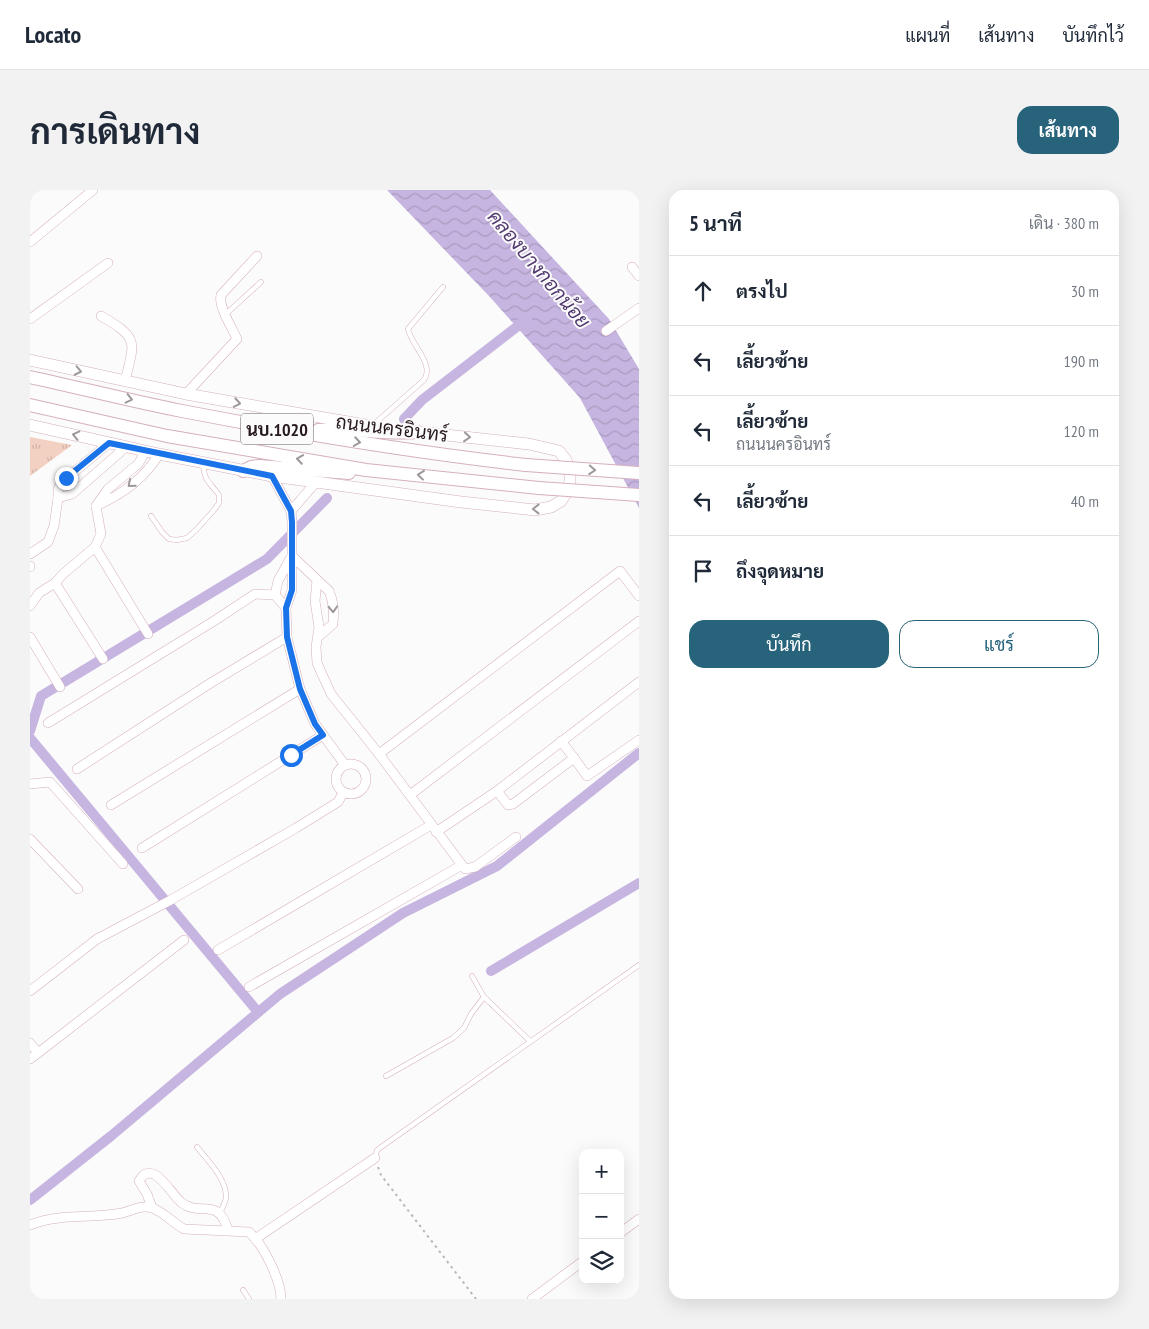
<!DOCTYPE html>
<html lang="th">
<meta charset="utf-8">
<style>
:root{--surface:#fff;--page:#f2f2f3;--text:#1f2937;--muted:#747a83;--line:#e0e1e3;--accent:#27647b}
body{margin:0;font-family:"PT Sans Narrow",Sarabun,sans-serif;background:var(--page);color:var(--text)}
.controls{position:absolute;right:15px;bottom:15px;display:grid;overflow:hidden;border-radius:10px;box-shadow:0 5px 20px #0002}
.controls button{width:45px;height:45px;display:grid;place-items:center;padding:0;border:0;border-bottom:1px solid var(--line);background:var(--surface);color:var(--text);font:25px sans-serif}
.stop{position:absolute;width:15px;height:15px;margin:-11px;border:4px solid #1a73e8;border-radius:50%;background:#fff}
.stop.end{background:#1a73e8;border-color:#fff;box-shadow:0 1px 5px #0008}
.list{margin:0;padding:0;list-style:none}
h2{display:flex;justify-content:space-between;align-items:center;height:65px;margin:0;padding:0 20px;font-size:21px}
h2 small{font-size:16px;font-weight:400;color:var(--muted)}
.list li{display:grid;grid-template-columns:32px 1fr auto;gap:15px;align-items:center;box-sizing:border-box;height:70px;padding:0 20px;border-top:1px solid var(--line)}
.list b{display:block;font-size:19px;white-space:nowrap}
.list p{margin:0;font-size:16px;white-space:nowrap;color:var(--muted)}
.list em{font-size:16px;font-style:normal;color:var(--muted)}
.actions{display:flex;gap:10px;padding:15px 20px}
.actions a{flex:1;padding:11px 0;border:1px solid var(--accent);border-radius:15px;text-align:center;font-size:18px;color:var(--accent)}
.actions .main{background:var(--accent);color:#fff}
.icon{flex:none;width:28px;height:28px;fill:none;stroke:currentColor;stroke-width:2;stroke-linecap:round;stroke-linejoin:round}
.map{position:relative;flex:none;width:609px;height:1109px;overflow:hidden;border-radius:15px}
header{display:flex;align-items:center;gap:30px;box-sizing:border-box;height:70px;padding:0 25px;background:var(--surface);border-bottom:1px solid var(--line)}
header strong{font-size:24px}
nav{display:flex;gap:28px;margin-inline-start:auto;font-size:18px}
.intro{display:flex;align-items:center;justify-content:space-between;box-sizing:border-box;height:120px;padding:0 30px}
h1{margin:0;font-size:35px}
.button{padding:12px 22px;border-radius:15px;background:var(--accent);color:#fff;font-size:18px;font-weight:700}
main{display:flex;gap:30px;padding:0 30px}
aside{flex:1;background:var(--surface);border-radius:15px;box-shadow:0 5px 20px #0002}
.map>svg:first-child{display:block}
.grass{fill:url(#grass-tufts)}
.water{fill:url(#water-waves)}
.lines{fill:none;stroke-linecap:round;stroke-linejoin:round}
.canal{stroke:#c6b5e0;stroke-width:10}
.service-casing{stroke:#d5afbd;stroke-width:5.5}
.minor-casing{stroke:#d5afbd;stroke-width:10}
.secondary-casing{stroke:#d5afbd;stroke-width:12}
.primary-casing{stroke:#d5afbd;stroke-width:14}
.path{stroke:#bab6b8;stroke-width:2;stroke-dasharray:2.5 4;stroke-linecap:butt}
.service{stroke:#fff;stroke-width:4.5}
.minor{stroke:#fff;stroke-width:9}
.secondary{stroke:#fff;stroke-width:11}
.primary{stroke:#fff;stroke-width:12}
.primary-bridge-casing{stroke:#d5afbd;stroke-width:14;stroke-linecap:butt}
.primary-bridge{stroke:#fff;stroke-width:12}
.oneway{stroke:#9e989a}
.route{stroke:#1a73e8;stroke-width:6}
.labels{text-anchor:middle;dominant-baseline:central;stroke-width:4;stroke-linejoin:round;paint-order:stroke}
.shield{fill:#fbfbfb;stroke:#675d61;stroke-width:1}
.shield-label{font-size:18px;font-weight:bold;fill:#27191f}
.street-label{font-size:19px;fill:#27191f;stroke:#fbfbfb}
.water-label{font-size:20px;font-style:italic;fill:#523a71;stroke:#fbfbfb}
</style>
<header>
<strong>Locato</strong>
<nav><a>แผนที่</a><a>เส้นทาง</a><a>บันทึกไว้</a></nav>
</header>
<div class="intro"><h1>การเดินทาง</h1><a class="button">เส้นทาง</a></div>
<main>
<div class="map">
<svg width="609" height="1109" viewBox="0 0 609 1109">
<defs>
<pattern id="grass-tufts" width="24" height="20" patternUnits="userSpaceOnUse" patternTransform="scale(1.25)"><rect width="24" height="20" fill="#f3d1c2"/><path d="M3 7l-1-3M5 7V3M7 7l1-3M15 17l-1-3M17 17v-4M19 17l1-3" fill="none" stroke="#d0b3a6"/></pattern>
<pattern id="water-waves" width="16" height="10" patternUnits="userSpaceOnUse" patternTransform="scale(1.25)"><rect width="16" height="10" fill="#c6b5e0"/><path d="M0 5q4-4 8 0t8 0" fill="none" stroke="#aa9bc0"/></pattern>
</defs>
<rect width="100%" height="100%" fill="#fbfbfb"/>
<polygon class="grass" points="0,247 42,255 0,286"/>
<polygon class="water" points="357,0 460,0 579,129 609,179 609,318 550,208 459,106"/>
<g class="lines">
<g class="canal">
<polyline points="374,229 392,210 497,129"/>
<polyline points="0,541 11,506 237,369 297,308"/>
<polyline points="0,548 228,822"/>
<polyline points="461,781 609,693"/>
<polyline points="0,1010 81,946 250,804 373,723 467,676 609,563"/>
</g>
<g class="service-casing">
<g id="service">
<polyline points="196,124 231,92"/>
<path d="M343 235 394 190C405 174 381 155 378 139L413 97"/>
<path d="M121 326 132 342 139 349 147 350 157 348 166 340 184 320 189 313V305C179 291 175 293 173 274"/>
<polyline points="442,786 454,807 500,851"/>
<polyline points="356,886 423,848 434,838 441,824 454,807"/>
<path d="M167 957C178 971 197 989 196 1008 195 1013 192 1019 190 1023"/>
<polyline points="345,968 347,960 609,775"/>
<polyline points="213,1100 219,1109"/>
</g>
</g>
<g class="minor-casing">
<g id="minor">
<polyline points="0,52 63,0"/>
<polyline points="602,77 609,86"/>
<path d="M71 126C109 148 105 151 95 191"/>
<polyline points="0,129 78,73"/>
<polyline points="576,141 609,118"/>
<path d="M156 204 207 149C202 137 188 117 191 105L227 66"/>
<polyline points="79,253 31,293 28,299 28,308 42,304 96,257"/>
<polyline points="242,286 261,321 262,332 262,400 256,418 257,447 270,499 285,534 315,575"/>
<path d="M66 316C91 305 115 288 129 264"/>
<polyline points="261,321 287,291"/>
<polyline points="65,357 118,444"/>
<polyline points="0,364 18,352 24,336 28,308"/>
<path d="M262 366 299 401C304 412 304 422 303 434L288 447"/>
<polyline points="0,376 0,377"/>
<polyline points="25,393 73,469"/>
<polyline points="245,405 248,391 260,369"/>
<polyline points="0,416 9,403 25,393 33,384 65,357 71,344 66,316 78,299 108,274 116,261"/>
<polyline points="0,447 30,497"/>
<polyline points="18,533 184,431 225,404 245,405 256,418"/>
<polyline points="349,564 590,381 609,406"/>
<polyline points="544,568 557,586 609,550"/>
<circle cx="321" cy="589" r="15"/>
<polyline points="47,579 179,494 257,447"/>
<polyline points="0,594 20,592 93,674"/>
<polyline points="467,601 478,615 483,614 544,568 531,551"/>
<polyline points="380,605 609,431"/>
<polyline points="81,615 270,499"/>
<polyline points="406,642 467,601 609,492"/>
<polyline points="0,649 48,699"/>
<polyline points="112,658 293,545"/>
<polyline points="432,675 435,679 445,677 486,647"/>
<polyline points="188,760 401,635"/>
<polyline points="219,797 432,675 349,564 301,504 287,473 286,457 289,437 285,411 287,390"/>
<polyline points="0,801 67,749 139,711 266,638 308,612 313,603"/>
<polyline points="0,853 8,863 0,869"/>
<polyline points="8,863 154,750"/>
<path d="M122 1018 117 1004 109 991C123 967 141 1005 152 1013 171 1027 188 1006 198 1040"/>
<path d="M0 1035C30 1023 61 1029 92 1023 101 1021 112 1014 122 1018 134 1022 143 1033 154 1039L219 1042C233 1054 251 1090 251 1109"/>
<polyline points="590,1043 609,1029"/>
<polyline points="225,1049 345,968"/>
<polyline points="502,1109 553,1071"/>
</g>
</g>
<g class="secondary-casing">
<g id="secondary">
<polyline points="0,170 156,204 347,237"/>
<polyline points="0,235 129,264 242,286 431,312 505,320 521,317 531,311 536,303 540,292 540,281 536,270 529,261 499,254 380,241"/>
</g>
</g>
<g class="primary-casing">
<g id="primary">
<path d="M0 187C51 198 101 211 152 221 266 243 380 262 496 275"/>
<polyline points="0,215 137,246 336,280 509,298"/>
<path d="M288 240C321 237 354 245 388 242"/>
<polyline points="213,281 221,277 229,276 319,283"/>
</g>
</g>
<polyline class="path" points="348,977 351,985 446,1109"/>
<use href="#service" class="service"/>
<use href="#minor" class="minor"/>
<use href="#secondary" class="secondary"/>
<use href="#primary" class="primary"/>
<g class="primary-bridge-casing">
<g id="primary-bridge">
<polyline points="496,275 609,283"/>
<polyline points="509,298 609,305"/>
</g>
</g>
<use href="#primary-bridge" class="primary-bridge"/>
</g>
<defs><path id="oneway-chevron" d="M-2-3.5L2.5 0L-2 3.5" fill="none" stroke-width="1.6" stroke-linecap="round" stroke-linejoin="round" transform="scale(1.25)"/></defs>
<g class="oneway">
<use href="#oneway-chevron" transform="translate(48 181) rotate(12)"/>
<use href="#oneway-chevron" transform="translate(99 209) rotate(13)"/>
<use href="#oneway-chevron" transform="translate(207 213) rotate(10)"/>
<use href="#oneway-chevron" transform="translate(46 245) rotate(-167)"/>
<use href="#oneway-chevron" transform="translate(437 247) rotate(5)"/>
<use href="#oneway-chevron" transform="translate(327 252) rotate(9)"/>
<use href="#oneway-chevron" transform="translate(270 269) rotate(-171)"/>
<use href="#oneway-chevron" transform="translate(562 280) rotate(4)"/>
<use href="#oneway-chevron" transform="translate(391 285) rotate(-174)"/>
<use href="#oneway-chevron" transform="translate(101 294) rotate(140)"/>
<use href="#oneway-chevron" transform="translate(506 319) rotate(180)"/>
<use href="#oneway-chevron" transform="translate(303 419) rotate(87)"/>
</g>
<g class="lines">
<polyline class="route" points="36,288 79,253 242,286 261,321 262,332 262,400 256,418 257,447 270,499 285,534 293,545 261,565"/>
</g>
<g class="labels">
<rect class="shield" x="211" y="223.5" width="72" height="31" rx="4"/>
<g class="shield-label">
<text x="247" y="239">นบ.1020</text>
</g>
<g class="street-label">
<text transform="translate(362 238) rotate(7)">ถนนนครอินทร์</text>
</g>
<g class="water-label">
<text transform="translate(509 79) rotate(50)">คลองบางกอกน้อย</text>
</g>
</g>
</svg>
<div class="controls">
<button>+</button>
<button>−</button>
<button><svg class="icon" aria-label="layers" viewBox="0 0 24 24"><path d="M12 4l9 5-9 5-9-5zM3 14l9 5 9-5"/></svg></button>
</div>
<div class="stop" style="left:261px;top:565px"></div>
<div class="stop end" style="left:36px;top:288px"></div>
</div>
<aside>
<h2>5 นาที<small>เดิน · 380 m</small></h2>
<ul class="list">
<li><svg class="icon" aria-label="ahead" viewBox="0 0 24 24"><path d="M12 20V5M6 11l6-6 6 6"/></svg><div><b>ตรงไป</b></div><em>30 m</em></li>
<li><svg class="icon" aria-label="left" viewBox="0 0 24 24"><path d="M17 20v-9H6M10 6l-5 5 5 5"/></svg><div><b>เลี้ยวซ้าย</b></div><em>190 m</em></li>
<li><svg class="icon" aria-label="left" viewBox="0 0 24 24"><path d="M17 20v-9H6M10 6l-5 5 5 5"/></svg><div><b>เลี้ยวซ้าย</b><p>ถนนนครอินทร์</p></div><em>120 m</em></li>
<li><svg class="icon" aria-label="left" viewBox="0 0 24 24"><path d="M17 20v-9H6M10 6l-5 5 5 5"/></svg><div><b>เลี้ยวซ้าย</b></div><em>40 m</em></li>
<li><svg class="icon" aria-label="arrive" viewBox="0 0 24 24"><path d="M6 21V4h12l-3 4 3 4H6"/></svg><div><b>ถึงจุดหมาย</b></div></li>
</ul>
<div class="actions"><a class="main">บันทึก</a><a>แชร์</a></div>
</aside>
</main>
